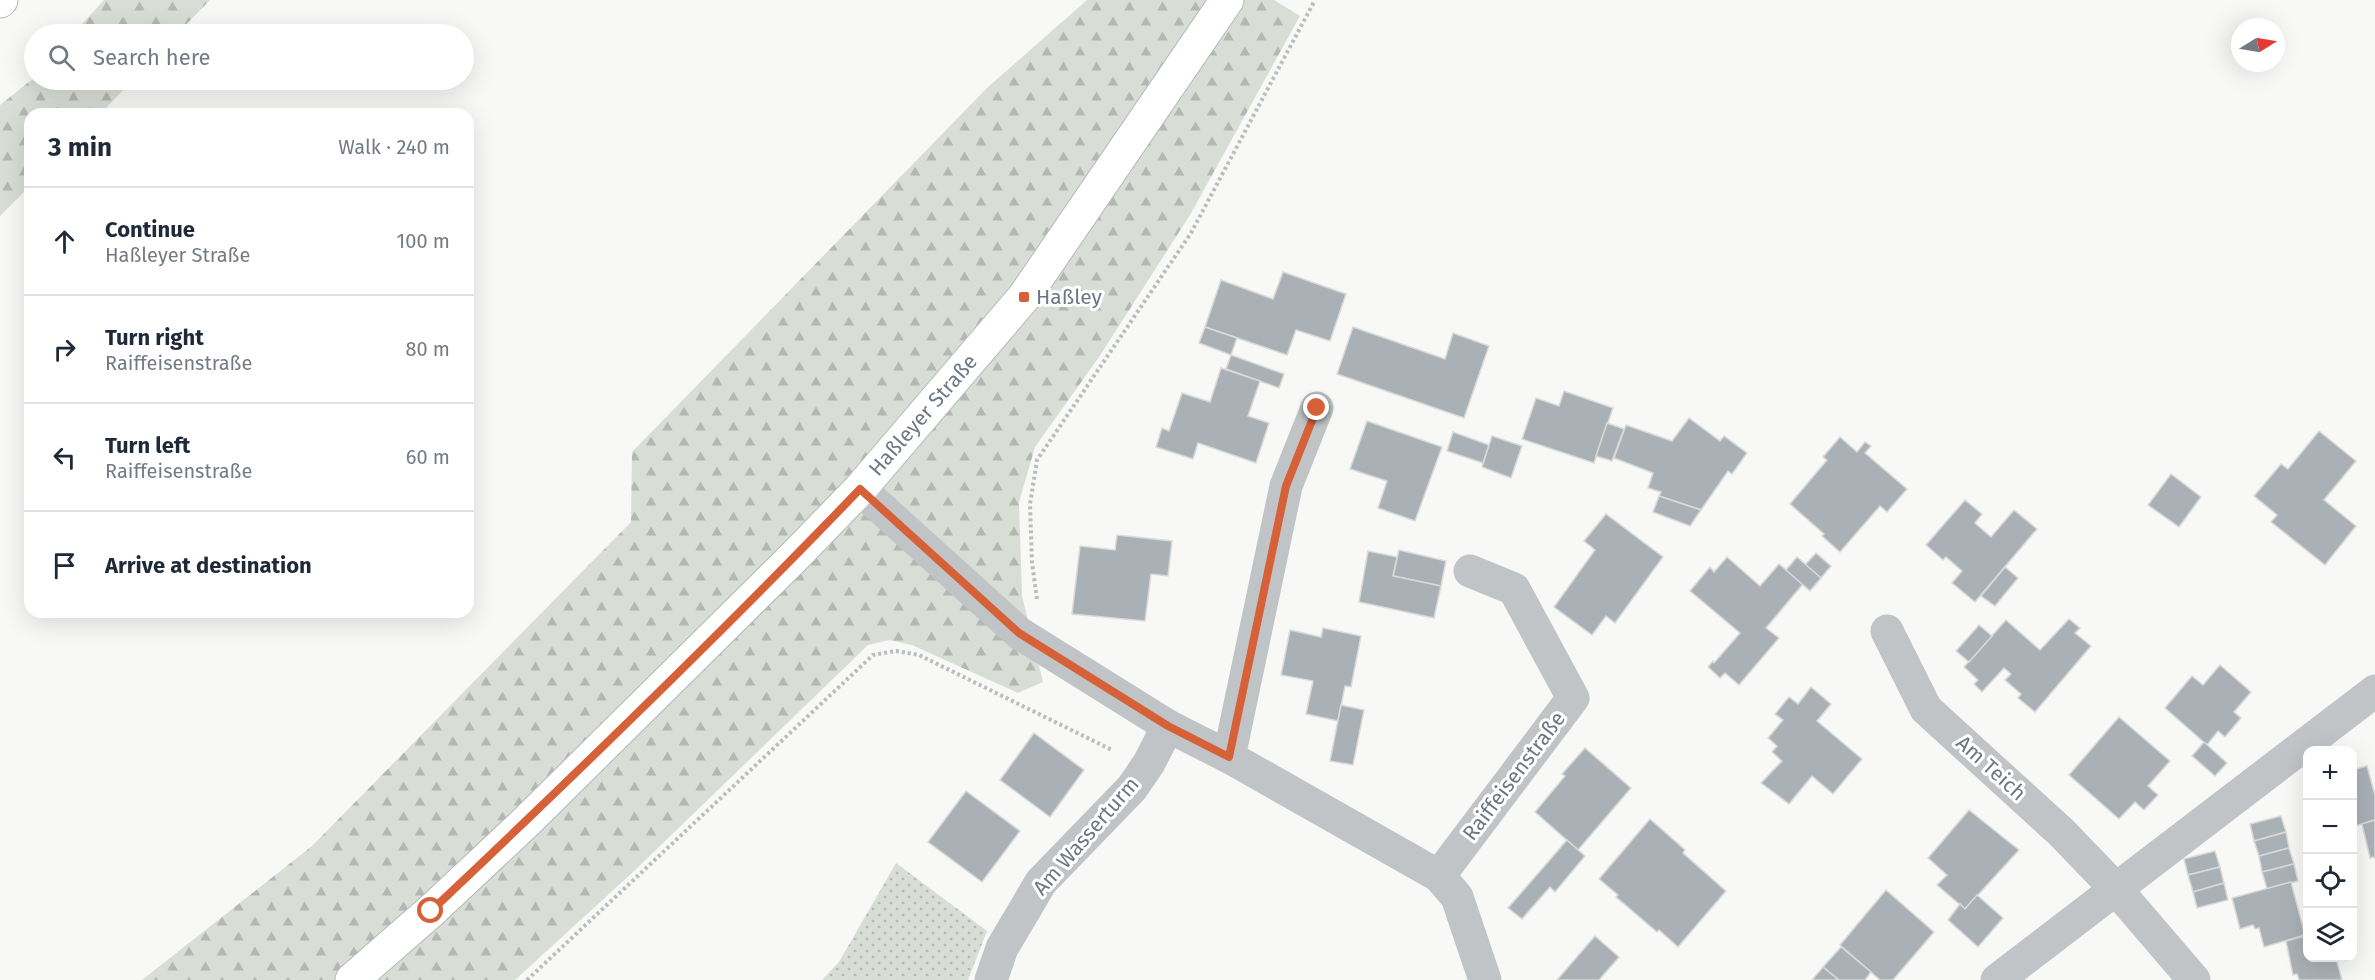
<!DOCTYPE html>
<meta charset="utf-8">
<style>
:root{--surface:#fff;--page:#f6f6f7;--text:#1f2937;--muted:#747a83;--line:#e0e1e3}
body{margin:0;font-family:"Fira Sans",sans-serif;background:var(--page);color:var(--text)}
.controls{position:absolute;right:18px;bottom:18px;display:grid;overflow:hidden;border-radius:12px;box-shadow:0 6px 24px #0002}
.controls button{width:54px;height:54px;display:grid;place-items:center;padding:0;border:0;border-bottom:2px solid var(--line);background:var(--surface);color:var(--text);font:30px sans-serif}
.compass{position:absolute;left:2231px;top:18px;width:54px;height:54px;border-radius:50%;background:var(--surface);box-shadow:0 6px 24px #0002;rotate:79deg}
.stop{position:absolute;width:18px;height:18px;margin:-14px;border:4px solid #d66138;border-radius:50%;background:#fff}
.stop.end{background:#d66138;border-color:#fff;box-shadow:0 2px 6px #0008}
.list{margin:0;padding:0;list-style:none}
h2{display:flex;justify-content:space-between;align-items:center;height:78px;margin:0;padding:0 24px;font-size:26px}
h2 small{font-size:20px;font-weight:400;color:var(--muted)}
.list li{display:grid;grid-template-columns:39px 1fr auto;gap:18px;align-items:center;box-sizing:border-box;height:108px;padding:0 24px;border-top:2px solid var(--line)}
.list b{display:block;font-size:22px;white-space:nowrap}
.list p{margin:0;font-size:20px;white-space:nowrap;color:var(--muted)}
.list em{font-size:20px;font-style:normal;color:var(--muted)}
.icon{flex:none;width:33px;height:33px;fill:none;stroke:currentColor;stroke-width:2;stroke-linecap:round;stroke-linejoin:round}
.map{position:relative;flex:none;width:2375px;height:980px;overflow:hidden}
.search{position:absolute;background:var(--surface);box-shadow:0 6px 24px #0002;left:24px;top:24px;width:450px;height:66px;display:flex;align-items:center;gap:15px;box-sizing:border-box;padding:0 21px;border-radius:33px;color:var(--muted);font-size:22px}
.panel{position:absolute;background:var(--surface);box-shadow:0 6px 24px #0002;left:24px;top:108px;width:450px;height:510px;border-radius:18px}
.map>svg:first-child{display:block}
.grass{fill:url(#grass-dots)}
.forest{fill:url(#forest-firs)}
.building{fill:#aab1b6;stroke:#dadad8;stroke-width:1.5}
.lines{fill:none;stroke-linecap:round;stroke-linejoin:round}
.major-casing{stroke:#b4b8bc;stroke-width:35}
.highway-casing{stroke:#b3b7ba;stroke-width:35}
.path{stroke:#babdbf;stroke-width:4;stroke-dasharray:3 3;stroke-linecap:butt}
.minor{stroke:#c0c4c7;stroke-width:33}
.major{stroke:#fff;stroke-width:33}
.highway{stroke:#fff;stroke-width:33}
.route{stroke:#d66138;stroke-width:8}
.poi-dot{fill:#d66138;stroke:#fff;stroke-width:2}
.labels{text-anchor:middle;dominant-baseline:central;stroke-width:6;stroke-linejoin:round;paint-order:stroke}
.poi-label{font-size:21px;fill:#6a7885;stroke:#fff;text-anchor:start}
.street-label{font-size:21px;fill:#6a7885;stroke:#fff}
</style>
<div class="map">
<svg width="2375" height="980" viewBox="0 0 2375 980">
<defs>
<pattern id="grass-dots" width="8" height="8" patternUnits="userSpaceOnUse" patternTransform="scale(1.5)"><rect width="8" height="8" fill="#d8ddd5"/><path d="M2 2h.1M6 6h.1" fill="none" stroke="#b3b8b2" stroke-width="1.8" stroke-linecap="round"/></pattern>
<pattern id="forest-firs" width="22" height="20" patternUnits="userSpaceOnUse" patternTransform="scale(1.5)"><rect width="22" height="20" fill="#d8ddd5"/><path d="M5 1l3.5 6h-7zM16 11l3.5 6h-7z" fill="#b3b8b2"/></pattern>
</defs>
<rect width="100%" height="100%" fill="#f8f8f6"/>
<polygon class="grass" points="896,863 987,931 968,980 822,980 839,962"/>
<g class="forest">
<polygon points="104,0 210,0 177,34 73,34"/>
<polygon points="1087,0 1274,0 1300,16 1190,215 1099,357 1035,447 1019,502 1022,596 1043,682 1018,693 912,645 889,640 868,645 632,873 515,980 142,980 312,846 631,522 632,452 988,87"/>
<polygon points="34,78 133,80 100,114 30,114 30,186 0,216 0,105"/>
</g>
<g class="building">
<polygon points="1283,272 1346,294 1330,341 1296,330 1287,355 1205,327 1221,280 1273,299"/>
<polygon points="1205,327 1237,338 1231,355 1199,343"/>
<polygon points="1353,327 1445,359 1453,333 1489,346 1464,418 1337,374"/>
<polygon points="1231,355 1284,374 1279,388 1226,369"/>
<polygon points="1221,368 1260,381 1248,416 1269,423 1256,463 1198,443 1193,459 1156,447 1162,428 1169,431 1182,393 1210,402"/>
<polygon points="1564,391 1613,408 1594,463 1522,439 1536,398 1559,406"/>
<polygon points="1689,418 1720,441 1724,436 1747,453 1732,474 1728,471 1701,510 1659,496 1661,492 1648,488 1653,473 1614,458 1626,425 1672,441"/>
<polygon points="1367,421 1442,447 1415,521 1378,508 1387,481 1350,469"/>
<polygon points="1607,423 1624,429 1612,461 1596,456"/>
<polygon points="2319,431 2356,461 2324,500 2356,526 2325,565 2271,522 2277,515 2254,496 2281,464 2288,469"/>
<polygon points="1453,432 1489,445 1483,463 1447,451"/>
<polygon points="1492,436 1522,446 1511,478 1482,467"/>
<polygon points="1840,437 1857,452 1865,442 1871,446 1865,453 1907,489 1887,512 1880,506 1840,552 1822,536 1824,534 1790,504 1827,460 1823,457"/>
<polygon points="2171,474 2201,497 2179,527 2148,505"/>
<polygon points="1659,496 1701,510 1690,526 1653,512"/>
<polygon points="1965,500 1982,514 1975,523 1991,537 2014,510 2037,529 1975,602 1952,583 1962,571 1946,557 1943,560 1926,545"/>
<polygon points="1606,514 1663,557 1615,623 1606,616 1592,635 1554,607 1595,550 1584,541"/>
<polygon points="1117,535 1172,541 1168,576 1151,574 1145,621 1072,614 1080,546 1115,550"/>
<polygon points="1399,550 1446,561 1441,586 1393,576"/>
<polygon points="1368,551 1397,557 1393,576 1441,586 1434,618 1359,602"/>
<polygon points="1816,553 1831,566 1821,578 1805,565"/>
<polygon points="1727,557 1760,586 1779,564 1803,584 1766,628 1779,638 1739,685 1725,673 1720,678 1708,667 1713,661 1714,663 1740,633 1690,591 1710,567 1714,572"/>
<polygon points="1797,557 1821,578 1810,591 1786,570"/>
<polygon points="2005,567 2018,578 1995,606 1981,596"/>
<polygon points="2069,619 2080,628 2075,633 2091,646 2035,712 2018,698 2021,694 2005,680 2011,674 2004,668 1982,692 1974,684 1978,680 1964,667 2006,620 2040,650"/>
<polygon points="1979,625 1992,636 1969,662 1956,651"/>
<polygon points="1323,628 1361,636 1351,687 1345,686 1338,721 1306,714 1313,681 1281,675 1290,630 1321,637"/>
<polygon points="2220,665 2251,692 2234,712 2241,718 2225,737 2218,731 2207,745 2165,708 2192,676 2203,685"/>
<polygon points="1811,687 1831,704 1817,721 1862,759 1833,794 1812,776 1789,804 1761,783 1782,761 1772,752 1777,746 1768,738 1783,720 1775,714 1789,697 1798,704"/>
<polygon points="1341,705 1364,710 1353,765 1330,761"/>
<polygon points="2119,717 2170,761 2148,786 2158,795 2144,810 2135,802 2119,819 2069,775"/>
<polygon points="1034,733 1084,770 1050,817 1000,780"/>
<polygon points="2204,742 2227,763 2215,776 2192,756"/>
<polygon points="1585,748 1631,788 1578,850 1535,812 1565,776 1562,774"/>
<polygon points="2367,766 2375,795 2375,820 2352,827 2352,770"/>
<polygon points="966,791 1020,831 982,882 928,842"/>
<polygon points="1969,810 2019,850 1965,909 1937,885 1947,875 1928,858"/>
<polygon points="2281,816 2286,832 2254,841 2250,824"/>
<polygon points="1650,819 1685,850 1683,853 1726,891 1678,947 1659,930 1657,932 1616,897 1618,895 1599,879"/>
<polygon points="2375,820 2375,859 2374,857 2370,858 2362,824"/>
<polygon points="2286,832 2289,848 2259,856 2254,841"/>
<polygon points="1567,840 1585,856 1555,892 1550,887 1522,919 1508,908"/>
<polygon points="2289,848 2294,864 2262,872 2259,856"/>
<polygon points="2215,851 2220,867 2188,875 2184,859"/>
<polygon points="2294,864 2298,881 2267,889 2262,872"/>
<polygon points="2220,867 2224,883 2193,892 2188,875"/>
<polygon points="2291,882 2305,935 2264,947 2259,928 2255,929 2253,925 2240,929 2232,898"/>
<polygon points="2224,883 2228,900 2197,908 2193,892"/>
<polygon points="1886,890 1934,932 1893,980 1880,980 1840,945"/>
<polygon points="1977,895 2003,918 1978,947 1948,920 1960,904 1965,909"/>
<polygon points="2308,935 2308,958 2336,958 2342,980 2299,980 2297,974 2293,975 2286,941"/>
<polygon points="1595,936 1619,957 1599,980 1557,980"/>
<polygon points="1841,947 1871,972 1865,980 1839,980 1823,967"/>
<polygon points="1823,967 1839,980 1812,980"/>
</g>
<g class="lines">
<g class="major-casing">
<polyline id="major" points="352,980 431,911 526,822 794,557 860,489 1024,297 1227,0"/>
</g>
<g class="highway-casing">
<polyline id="highway" points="0,1 1,0"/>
</g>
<g class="path">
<polyline points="1037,599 1032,563 1030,504 1037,460 1191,233 1315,0"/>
<polyline points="527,980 873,655 896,651 919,655 1112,750"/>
</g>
<g class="minor">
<polyline points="860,489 1019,633 1168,726 1229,757 1439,876 1457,897 1485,980"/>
<polyline points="1887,631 1926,709 2061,832 2116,889 2194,980"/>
<polyline points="1229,757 1286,486 1317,408"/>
<polyline points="1439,876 1573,698 1514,589 1470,571"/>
<polyline points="991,980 1002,948 1041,882 1132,788 1149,763 1168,726"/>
<polyline points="1997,980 2375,691"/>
</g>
<use href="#major" class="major"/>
<use href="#highway" class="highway"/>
</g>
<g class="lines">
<path class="route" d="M431 911C577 773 721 634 860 489L1019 633 1168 726 1229 757 1286 486 1317 408"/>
</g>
<rect class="poi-dot" x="1018" y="291" width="12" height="12" rx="3"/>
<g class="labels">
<g class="poi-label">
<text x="1036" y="297">Haßley</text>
</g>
<g class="street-label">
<text transform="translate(923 415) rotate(-49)">Haßleyer Straße</text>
<text transform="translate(1991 768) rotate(42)">Am Teich</text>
<text transform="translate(1514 776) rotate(-53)">Raiffeisenstraße</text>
<text transform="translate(1086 836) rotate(-49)">Am Wasserturm</text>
</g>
</g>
</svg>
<div class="controls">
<button>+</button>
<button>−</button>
<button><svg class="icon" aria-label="locate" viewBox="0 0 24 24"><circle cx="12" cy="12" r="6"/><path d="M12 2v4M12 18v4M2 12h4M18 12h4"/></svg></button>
<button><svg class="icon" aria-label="layers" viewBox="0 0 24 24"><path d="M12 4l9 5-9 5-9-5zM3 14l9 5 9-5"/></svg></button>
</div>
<svg class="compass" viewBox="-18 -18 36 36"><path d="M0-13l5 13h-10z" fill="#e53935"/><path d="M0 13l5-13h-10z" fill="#747a83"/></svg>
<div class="stop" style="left:431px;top:911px"></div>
<div class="stop end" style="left:1317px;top:408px"></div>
<div class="search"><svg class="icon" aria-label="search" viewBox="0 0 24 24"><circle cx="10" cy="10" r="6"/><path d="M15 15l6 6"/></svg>Search here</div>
<section class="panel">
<h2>3 min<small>Walk · 240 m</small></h2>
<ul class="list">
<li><svg class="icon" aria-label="ahead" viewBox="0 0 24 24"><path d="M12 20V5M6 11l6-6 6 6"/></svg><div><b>Continue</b><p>Haßleyer Straße</p></div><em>100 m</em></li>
<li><svg class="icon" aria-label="right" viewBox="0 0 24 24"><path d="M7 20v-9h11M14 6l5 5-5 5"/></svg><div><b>Turn right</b><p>Raiffeisenstraße</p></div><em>80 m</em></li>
<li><svg class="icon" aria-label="left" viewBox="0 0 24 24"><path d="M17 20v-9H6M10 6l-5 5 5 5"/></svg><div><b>Turn left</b><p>Raiffeisenstraße</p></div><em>60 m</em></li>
<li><svg class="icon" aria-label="arrive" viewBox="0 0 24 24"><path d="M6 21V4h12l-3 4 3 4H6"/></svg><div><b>Arrive at destination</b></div></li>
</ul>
</section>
</div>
